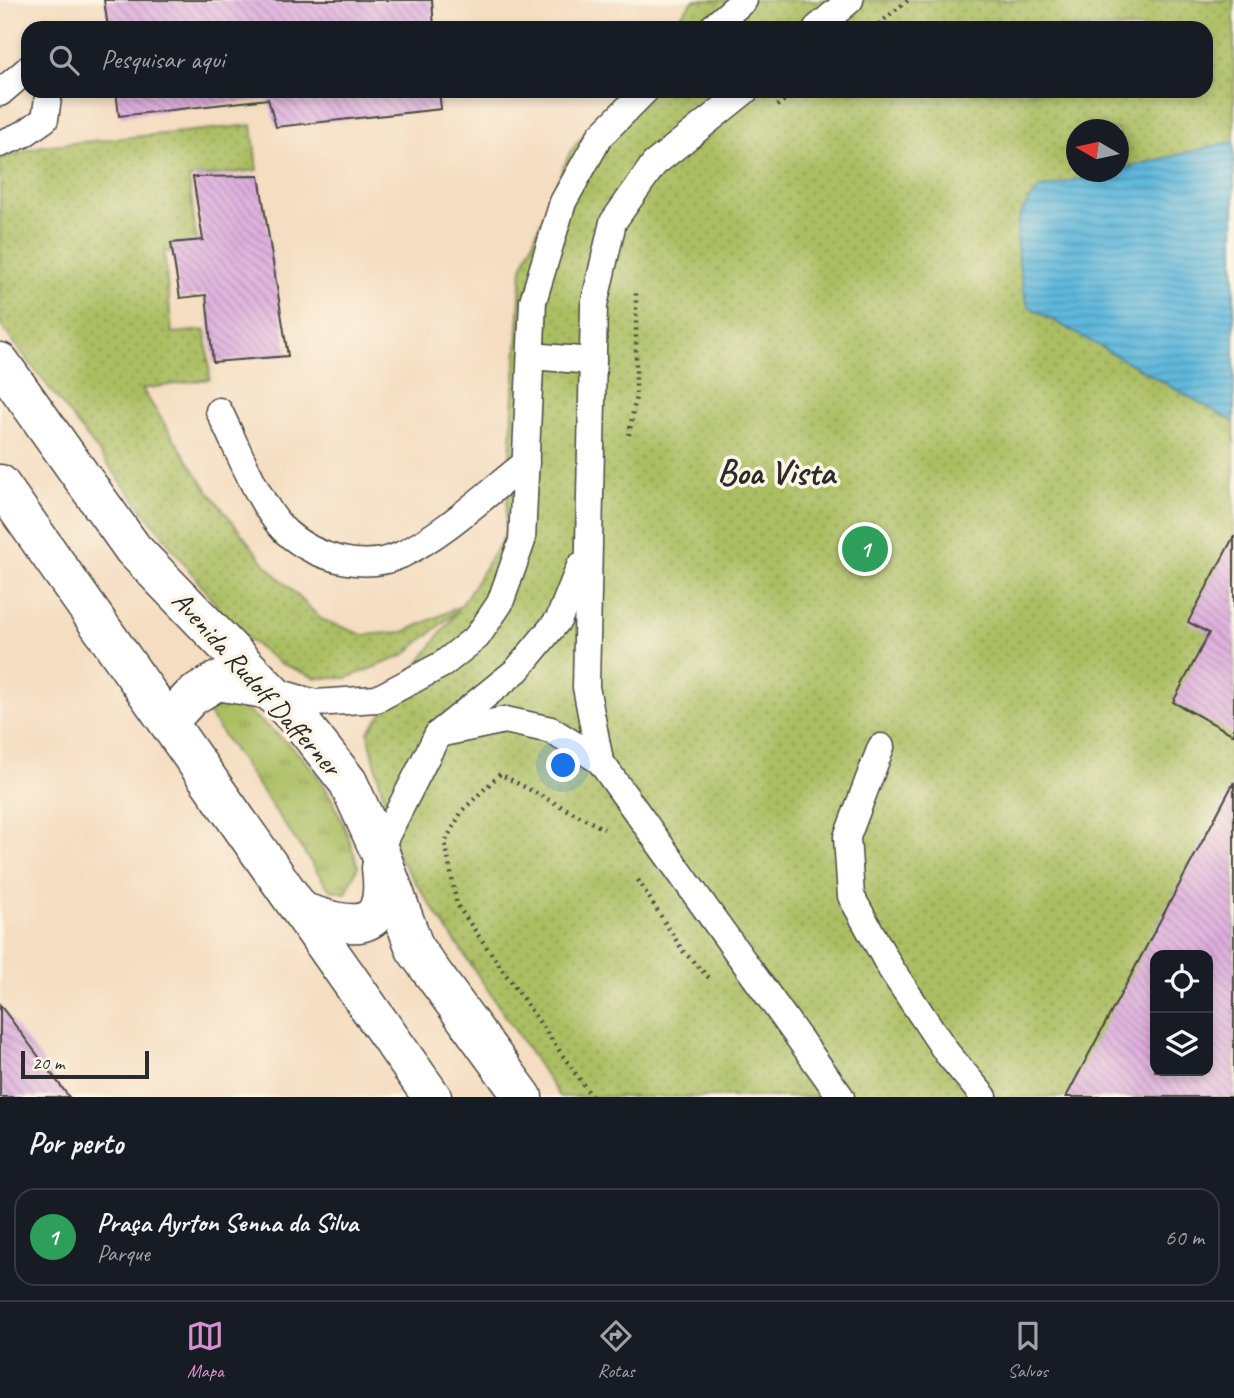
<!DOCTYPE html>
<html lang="pt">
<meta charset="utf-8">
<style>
:root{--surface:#171b24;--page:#242831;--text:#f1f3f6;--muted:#9ea1a6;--line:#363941;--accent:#d690ce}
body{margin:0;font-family:Caveat,sans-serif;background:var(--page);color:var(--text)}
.controls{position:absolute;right:21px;bottom:21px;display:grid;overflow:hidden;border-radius:14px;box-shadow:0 4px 10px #0003}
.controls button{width:63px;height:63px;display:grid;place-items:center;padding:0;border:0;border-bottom:2px solid var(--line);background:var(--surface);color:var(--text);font:35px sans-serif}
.compass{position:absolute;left:1066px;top:119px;width:63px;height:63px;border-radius:50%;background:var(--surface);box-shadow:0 4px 10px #0003;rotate:279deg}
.scale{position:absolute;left:21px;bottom:18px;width:128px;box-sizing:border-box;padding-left:7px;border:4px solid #2b2b2b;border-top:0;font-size:19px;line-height:24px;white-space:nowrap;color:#2b2b2b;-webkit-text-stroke:5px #fcf5e5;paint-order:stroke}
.you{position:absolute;left:564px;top:766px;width:24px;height:24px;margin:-18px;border:5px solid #fff;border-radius:50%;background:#1a73e8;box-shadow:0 0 0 10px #1a73e833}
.badge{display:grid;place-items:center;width:46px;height:46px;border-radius:50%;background:var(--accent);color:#fff;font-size:23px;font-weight:700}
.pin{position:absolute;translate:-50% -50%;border:4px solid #fff;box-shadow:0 2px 7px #0006}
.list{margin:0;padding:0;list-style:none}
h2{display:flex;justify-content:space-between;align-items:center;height:91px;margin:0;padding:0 28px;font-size:30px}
h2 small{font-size:23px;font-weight:400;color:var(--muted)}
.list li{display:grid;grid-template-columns:46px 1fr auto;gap:21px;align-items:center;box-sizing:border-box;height:98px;margin:0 14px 14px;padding:0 14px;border:2px solid var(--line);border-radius:21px}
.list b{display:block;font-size:26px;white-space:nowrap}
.list p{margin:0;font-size:23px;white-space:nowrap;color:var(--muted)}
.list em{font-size:23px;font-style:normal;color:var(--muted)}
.icon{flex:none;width:38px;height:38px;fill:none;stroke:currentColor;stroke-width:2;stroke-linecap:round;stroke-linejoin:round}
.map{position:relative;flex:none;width:1234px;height:1097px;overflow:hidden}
.search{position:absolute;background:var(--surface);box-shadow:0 4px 10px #0003;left:21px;right:21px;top:21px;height:77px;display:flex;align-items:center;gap:18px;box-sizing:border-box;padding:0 24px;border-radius:21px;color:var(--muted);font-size:26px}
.sheet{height:203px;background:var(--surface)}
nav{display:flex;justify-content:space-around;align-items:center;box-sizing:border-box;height:98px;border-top:2px solid var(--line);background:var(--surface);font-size:19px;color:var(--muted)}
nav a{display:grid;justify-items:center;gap:4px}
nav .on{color:var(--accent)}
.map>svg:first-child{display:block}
.grass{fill:url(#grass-tufts);stroke:#6b7446;stroke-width:2}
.park{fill:url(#park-dots);stroke:#6b7446;stroke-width:2;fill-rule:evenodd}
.water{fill:url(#water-rules);stroke:#457284;stroke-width:2}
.building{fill:url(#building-back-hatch);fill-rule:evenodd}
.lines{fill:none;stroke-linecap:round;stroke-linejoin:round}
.lane-casing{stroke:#494641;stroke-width:29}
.secondary-casing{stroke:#494641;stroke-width:41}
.path{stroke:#494641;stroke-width:4.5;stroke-dasharray:2 5;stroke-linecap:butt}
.lane{stroke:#fff;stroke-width:26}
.secondary{stroke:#fff;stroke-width:38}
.labels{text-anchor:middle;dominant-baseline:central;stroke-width:7;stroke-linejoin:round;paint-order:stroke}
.street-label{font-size:28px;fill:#2b2b2b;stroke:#fcf5e5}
.district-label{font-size:35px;font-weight:bold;fill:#2b2b2b;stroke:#fcf5e5}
</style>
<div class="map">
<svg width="1234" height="1097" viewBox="0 0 1234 1097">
<defs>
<pattern id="grass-tufts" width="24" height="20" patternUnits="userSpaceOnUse" patternTransform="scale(1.75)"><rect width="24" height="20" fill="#abbe62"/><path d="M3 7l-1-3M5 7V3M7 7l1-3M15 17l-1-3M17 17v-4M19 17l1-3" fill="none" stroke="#8b9b51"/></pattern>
<pattern id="park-dots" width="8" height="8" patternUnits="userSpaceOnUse" patternTransform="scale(1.75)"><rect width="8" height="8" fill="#abbe62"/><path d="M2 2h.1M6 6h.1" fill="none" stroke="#8b9b51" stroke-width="1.8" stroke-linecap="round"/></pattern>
<pattern id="water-rules" width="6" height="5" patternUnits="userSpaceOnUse" patternTransform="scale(1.75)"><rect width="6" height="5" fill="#5fb8dc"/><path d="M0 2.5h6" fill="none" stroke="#4f96b3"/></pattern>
<pattern id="building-back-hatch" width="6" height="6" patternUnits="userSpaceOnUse" patternTransform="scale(1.75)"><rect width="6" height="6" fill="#ddaddd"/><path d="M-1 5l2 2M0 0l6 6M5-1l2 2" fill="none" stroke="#b38db3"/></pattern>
</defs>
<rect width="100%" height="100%" fill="#fcf5e5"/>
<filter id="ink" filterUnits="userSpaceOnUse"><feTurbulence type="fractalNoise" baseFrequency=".0143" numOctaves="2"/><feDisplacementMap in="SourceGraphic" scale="14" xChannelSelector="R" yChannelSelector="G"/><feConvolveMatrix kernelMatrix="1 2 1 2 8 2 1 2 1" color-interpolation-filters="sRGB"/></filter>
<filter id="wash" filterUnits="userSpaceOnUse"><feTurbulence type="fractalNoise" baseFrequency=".00686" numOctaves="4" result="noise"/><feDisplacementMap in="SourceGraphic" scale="28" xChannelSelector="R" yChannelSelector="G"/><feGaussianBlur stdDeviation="1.57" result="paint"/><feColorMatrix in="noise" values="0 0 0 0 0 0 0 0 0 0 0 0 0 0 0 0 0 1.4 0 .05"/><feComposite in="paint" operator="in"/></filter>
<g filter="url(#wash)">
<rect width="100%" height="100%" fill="#f4ddc0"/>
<path class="grass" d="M228 696C259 721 298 746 321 781 338 806 349 837 358 866L346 893 330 890 208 713Z"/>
<path class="park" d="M694 0H1234V1097H560L397 855 368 732 458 610 403 656 347 678H316L279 663 234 628 0 324V159L42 146 252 125 257 170 189 178 197 249 164 252 172 333 206 330 210 379 142 389 204 485 266 565 321 619 363 635 404 632 461 606 505 535 522 268 570 152 619 91H1206V28H670ZM1076 130H1118V172H1076ZM1155 955H1208V1071H1155Z"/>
<path class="water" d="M1234 141V422L1028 306C1022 287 1014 242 1018 222 1021 209 1031 199 1039 189Z"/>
<g id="blocks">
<g class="building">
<polygon points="104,0 432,0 434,28 108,28"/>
<polygon points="116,91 439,91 441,109 276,127 268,99 119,116"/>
<polygon points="259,176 288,356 213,362 206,295 180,298 171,243 203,240 193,177"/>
<polygon points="1234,536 1234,735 1173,702 1209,633 1188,622"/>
<path d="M1234 782V1097H1066ZM1155 955H1208V1071H1155Z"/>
<polygon points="0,1005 69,1097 0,1097"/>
</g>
</g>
</g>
<g filter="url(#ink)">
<use href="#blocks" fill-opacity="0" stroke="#494641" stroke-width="2"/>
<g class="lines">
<g class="lane-casing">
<g id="lane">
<polyline points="712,28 744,0"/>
<polyline points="817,28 850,0"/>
<polyline points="0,93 28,69"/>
<polyline points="0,144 24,134 45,119 49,91"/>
<polyline points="531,356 593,361"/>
<path d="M219 411C236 444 260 508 286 532 315 558 364 572 401 555 446 533 486 494 526 463"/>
<polyline points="273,691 315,703 377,699 443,664 477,637 500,603 522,541 533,301 563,202 600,136 645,91"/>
<polyline points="438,734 505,720 551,730 600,761 841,1097"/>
<polyline points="881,747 847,837 851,896 891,969 947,1053 984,1097"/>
<polyline points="600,761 586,687 594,305 613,222 654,164 745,91"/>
<polyline points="379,850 438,734 517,670 559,619 580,566"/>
</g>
</g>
<g class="secondary-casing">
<g id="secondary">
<polyline points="0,362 133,549 303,725 348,782 379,850 415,949 523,1097"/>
<polyline points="0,484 432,1097"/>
<polyline points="168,722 191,697 217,681 265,689"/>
<path d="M301 911C350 928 390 938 381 868"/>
</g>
</g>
<g class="path">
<polyline points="879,24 908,0"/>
<polyline points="777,106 796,91"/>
<polyline points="629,435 636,396 636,291"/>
<polyline points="638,880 683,951 711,980"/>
<polyline points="592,1097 457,905 445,842 462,811 500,774 604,829"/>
</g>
<use href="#lane" class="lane"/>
<use href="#secondary" class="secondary"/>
</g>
</g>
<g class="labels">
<g class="street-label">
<text transform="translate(257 683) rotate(48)">Avenida Rudolf Dafferner</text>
</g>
<g class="district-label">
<text x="776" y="472">Boa Vista</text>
</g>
</g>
</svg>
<div class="controls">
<button><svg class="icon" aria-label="locate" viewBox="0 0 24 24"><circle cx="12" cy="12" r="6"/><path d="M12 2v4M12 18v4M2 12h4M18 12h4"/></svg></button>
<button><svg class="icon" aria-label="layers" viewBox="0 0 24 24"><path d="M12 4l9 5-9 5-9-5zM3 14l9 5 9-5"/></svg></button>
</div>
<svg class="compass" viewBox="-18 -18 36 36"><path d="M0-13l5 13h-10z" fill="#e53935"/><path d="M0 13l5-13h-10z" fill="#9ea1a6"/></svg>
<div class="scale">20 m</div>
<div class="you"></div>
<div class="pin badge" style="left:865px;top:549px;background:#2e9e5b">1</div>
<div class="search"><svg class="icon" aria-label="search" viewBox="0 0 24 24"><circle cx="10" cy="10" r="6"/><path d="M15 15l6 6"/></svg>Pesquisar aqui</div>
</div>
<section class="sheet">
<h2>Por perto<small></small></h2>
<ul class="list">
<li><span class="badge" style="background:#2e9e5b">1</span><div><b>Praça Ayrton Senna da Silva</b><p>Parque</p></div><em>60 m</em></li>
</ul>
</section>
<nav>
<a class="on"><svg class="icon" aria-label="map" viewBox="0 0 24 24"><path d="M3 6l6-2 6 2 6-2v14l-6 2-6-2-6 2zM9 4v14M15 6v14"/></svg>Mapa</a>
<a><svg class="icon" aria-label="directions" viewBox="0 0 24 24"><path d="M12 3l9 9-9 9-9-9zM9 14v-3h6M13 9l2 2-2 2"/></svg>Rotas</a>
<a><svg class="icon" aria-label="saved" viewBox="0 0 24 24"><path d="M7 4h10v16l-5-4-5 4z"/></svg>Salvos</a>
</nav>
